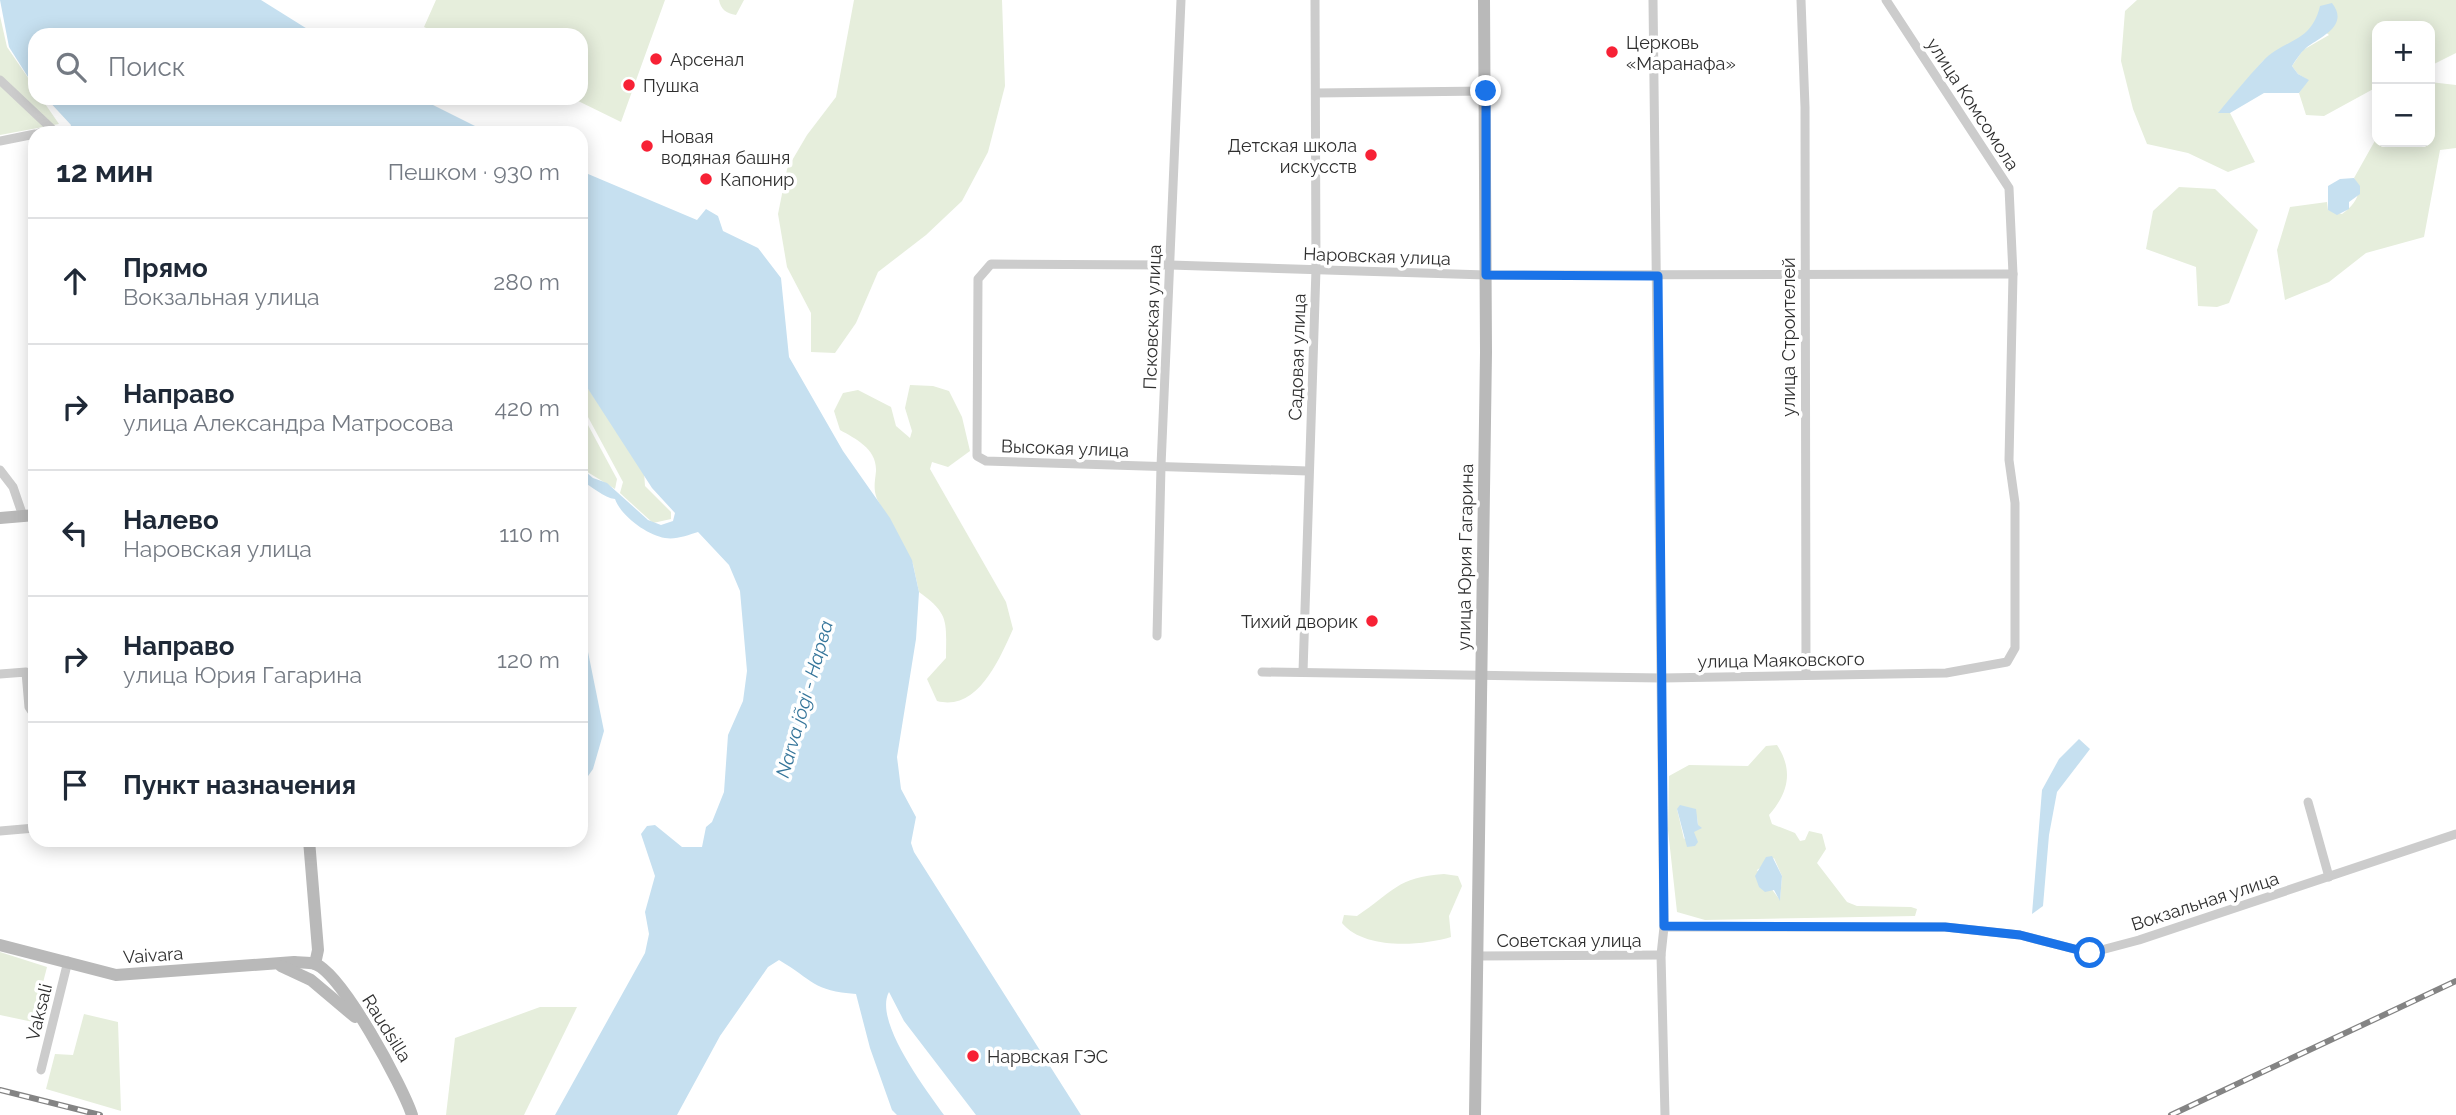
<!DOCTYPE html>
<html lang="ru">
<meta charset="utf-8">
<style>
:root{--surface:#fff;--page:#f6f6f7;--text:#1f2937;--muted:#747a83;--line:#e0e1e3}
body{margin:0;font-family:Raleway,sans-serif;background:var(--page);color:var(--text)}
.controls{position:absolute;right:21px;top:21px;display:grid;overflow:hidden;border-radius:14px;box-shadow:0 4px 18px #0003}
.controls button{width:63px;height:63px;display:grid;place-items:center;padding:0;border:0;border-bottom:2px solid var(--line);background:var(--surface);color:var(--text);font:35px sans-serif}
.stop{position:absolute;width:21px;height:21px;margin:-16px;border:5px solid #1a73e8;border-radius:50%;background:#fff}
.stop.end{background:#1a73e8;border-color:#fff;box-shadow:0 2px 7px #0008}
.list{margin:0;padding:0;list-style:none}
h2{display:flex;justify-content:space-between;align-items:center;height:91px;margin:0;padding:0 28px;font-size:30px}
h2 small{font-size:23px;font-weight:400;color:var(--muted)}
.list li{display:grid;grid-template-columns:46px 1fr auto;gap:21px;align-items:center;box-sizing:border-box;height:126px;padding:0 28px;border-top:2px solid var(--line)}
.list b{display:block;font-size:26px;white-space:nowrap}
.list p{margin:0;font-size:23px;white-space:nowrap;color:var(--muted)}
.list em{font-size:23px;font-style:normal;color:var(--muted)}
.icon{flex:none;width:38px;height:38px;fill:none;stroke:currentColor;stroke-width:2;stroke-linecap:round;stroke-linejoin:round}
.map{position:relative;flex:none;width:2456px;height:1115px;overflow:hidden}
.search{position:absolute;background:var(--surface);box-shadow:0 4px 18px #0003;left:28px;top:28px;width:560px;height:77px;display:flex;align-items:center;gap:18px;box-sizing:border-box;padding:0 24px;border-radius:21px;color:var(--muted);font-size:26px}
.panel{position:absolute;background:var(--surface);box-shadow:0 4px 18px #0003;left:28px;top:126px;width:560px;height:721px;border-radius:21px}
.map>svg:first-child{display:block}
.green{fill:#e6eedc;fill-rule:evenodd}
.water{fill:#c6e0f0}
.lines{fill:none;stroke-linecap:round;stroke-linejoin:round}
.street{stroke:#ccc;stroke-width:9}
.secondary{stroke:#b9b9b9;stroke-width:12}
.rail-casing{stroke:#848484;stroke-width:6}
.rail{stroke:#fff;stroke-width:3.5;stroke-dasharray:10;stroke-linecap:butt}
.route{stroke:#1a73e8;stroke-width:9}
.poi-dot{fill:#f72135;stroke:#fff;stroke-width:2.5}
.labels{text-anchor:middle;dominant-baseline:central;stroke-width:7;stroke-linejoin:round;paint-order:stroke}
.poi-label{font-size:18px;fill:#2f2f2f;stroke:#fff;text-anchor:start}
.street-label{font-size:18px;fill:#2f2f2f;stroke:#fff}
.water-label{font-size:19px;font-style:italic;fill:#35759a;stroke:#fff}
</style>
<div class="map">
<svg width="2456" height="1115" viewBox="0 0 2456 1115">
<rect width="100%" height="100%" fill="#fff"/>
<g class="green">
<polygon points="436,0 665,0 621,122 572,98 581,98 581,35 441,35 424,27"/>
<path d="M719 0H744L736 15C726 13 721 10 719 0Z"/>
<polygon points="854,0 1002,0 1005,86 988,152 962,201 926,235 878,272 856,323 835,353 811,352 811,313 787,267 778,214 787,169 807,135 836,97"/>
<polygon points="2137,0 2456,0 2456,53 2430,66 2430,26 2377,26 2377,87 2324,116 2306,115 2299,93 2308,80 2298,74 2292,66 2303,50 2329,35 2316,24 2303,36 2263,61 2219,113 2230,113 2255,162 2228,172 2188,153 2147,144 2133,109 2121,61 2125,11"/>
<polygon points="0,16 7,47 35,88 35,98 41,98 59,124 0,135"/>
<path d="M2430 82 2456 85V148L2440 150 2424 237 2366 253 2329 282 2285 300 2277 250 2290 207 2327 202 2328 210 2342 214C2355 204 2364 193 2354 178L2377 137V142H2430Z"/>
<polygon points="2179,187 2215,189 2258,230 2229,303 2217,307 2198,306 2196,267 2146,249 2153,211"/>
<polygon points="581,378 644,472 645,486 671,512 671,519 653,523 620,493 623,482 581,404"/>
<path d="M910 385 933 386 949 391 962 417 970 451 948 467 932 462 930 469 1006 602 1013 629C1000 658 978 712 937 701L927 679 946 658C946 622 950 614 919 592L913 564 877 499C873 488 875 482 876 471 877 449 856 439 840 430L834 411 843 393 858 390 891 407 896 426 910 438 912 431 905 408Z"/>
<polygon points="581,412 617,479 615,489 581,468"/>
<path d="M1777 745C1794 771 1788 793 1769 815L1772 824 1795 833 1800 841 1805 840 1809 831 1822 834 1826 849 1817 863 1847 902 1857 906 1911 907 1917 909 1915 916 1705 920 1677 912 1668 830 1669 776 1689 765 1748 766 1766 746ZM1677 809 1697 817 1698 825 1684 839ZM1774 858 1782 876 1780 900 1757 870Z"/>
<path d="M1444 874 1458 876 1462 886 1449 916 1451 937C1421 946 1364 950 1342 923L1344 915 1357 916C1393 892 1397 877 1444 874Z"/>
<polygon points="0,952 47,967 33,1022 0,1015"/>
<polygon points="540,1007 577,1007 524,1115 446,1115 455,1038"/>
<polygon points="84,1014 118,1022 121,1111 46,1089 55,1054 73,1055"/>
</g>
<g class="water">
<polygon points="0,0 261,0 317,35 35,35 35,88 9,47"/>
<path d="M2332 3C2350 26 2320 37 2306 48 2300 53 2296 60 2292 66L2298 74 2309 80 2299 93H2264L2230 113H2218C2232 96 2247 78 2262 62 2284 38 2311 44 2320 6Z"/>
<polygon points="46,98 419,98 489,133 69,133 71,125"/>
<path d="M581 171 697 220 706 209 718 216 723 231 758 248 781 278 789 357 843 451 890 518 912 560 919 592 916 639 897 757 901 789 916 817 911 843 914 852 1081 1115H976L904 1021 889 992C873 1021 927 1091 944 1115H897L892 1110 870 1048 856 994C813 991 813 980 779 960L768 967 720 1036 677 1115H555L645 953 649 934 645 912 655 876 641 834 647 826 655 825 682 847H702L706 827 712 822 724 792 728 735 743 701 747 671 740 591 729 565 698 532C688 535 676 540 665 538 647 535 621 516 615 499 604 498 592 486 581 481V468L593 478 607 483 648 520 661 525 673 521 675 513 652 488 581 378Z"/>
<polygon points="2354,178 2360,186 2360,194 2349,202 2349,209 2337,215 2328,210 2328,186 2340,179"/>
<polygon points="581,559 587,647 604,731 593,769 581,786"/>
<polygon points="2079,739 2090,749 2057,792 2049,835 2043,906 2032,914 2042,790 2059,759"/>
<polygon points="1680,805 1696,809 1698,825 1702,828 1694,832 1698,842 1695,846 1687,847 1677,809"/>
<polygon points="1772,856 1782,876 1780,901 1774,890 1765,892 1759,887 1755,876 1766,857"/>
</g>
<g class="lines">
<g class="street">
<polyline points="1653,0 1664,927 1661,955 1665,1115"/>
<polyline points="1801,0 1805,107 1806,675"/>
<polyline points="0,80 53,130 39,133"/>
<polyline points="1316,93 1486,91"/>
<polyline points="0,141 35,134"/>
<polyline points="0,470 13,487 23,516"/>
<polyline points="1308,471 986,461 977,456 978,279 991,264 1170,265 1486,275 2013,274"/>
<polyline points="1157,636 1161,466 1181,0"/>
<polyline points="1262,672 1662,678 1946,673 2007,662 2015,648 2015,503 2009,460 2013,274 2009,188 1886,0"/>
<polyline points="1303,672 1316,269 1315,0"/>
<polyline points="0,674 26,672 29,707 35,716"/>
<polyline points="2308,802 2329,877"/>
<polyline points="0,831 35,828"/>
<polyline points="1664,927 1945,927 2020,935 2090,953 2139,940 2456,834"/>
<polyline points="1478,956 1661,955"/>
<polyline points="41,1070 68,961"/>
</g>
<g class="secondary">
<polyline points="0,518 35,515"/>
<polyline points="309,840 318,950 315,964"/>
<path d="M0 945 116 975 294 962C300 963 309 962 315 964 342 973 403 1087 412 1115"/>
<polyline points="281,966 311,980 355,1017"/>
<polyline points="1475,1115 1486,352 1484,0"/>
</g>
<g class="rail-casing">
<g id="rail">
<polyline points="0,1090 100,1115"/>
<polyline points="2171,1115 2456,981"/>
</g>
</g>
<use href="#rail" class="rail"/>
</g>
<g class="lines">
<polyline class="route" points="1486,91 1486,275 1658,276 1664,926 1945,927 2020,935 2090,953"/>
</g>
<g class="poi-dot">
<circle cx="1612" cy="52" r="7"/>
<circle cx="656" cy="59" r="7"/>
<circle cx="629" cy="85" r="7"/>
<circle cx="647" cy="146" r="7"/>
<circle cx="1371" cy="155" r="7"/>
<circle cx="706" cy="179" r="7"/>
<circle cx="1372" cy="621" r="7"/>
<circle cx="973" cy="1056" r="7"/>
</g>
<g class="labels">
<g class="poi-label">
<text x="1626" y="42">Церковь<tspan x="1626" dy="21">«Маранафа»</tspan></text>
<text x="670" y="59">Арсенал</text>
<text x="643" y="85">Пушка</text>
<text x="661" y="136">Новая<tspan x="661" dy="21">водяная башня</tspan></text>
<text x="1357" y="145" text-anchor="end">Детская школа<tspan x="1357" dy="21">искусств</tspan></text>
<text x="720" y="179">Капонир</text>
<text x="1358" y="621" text-anchor="end">Тихий дворик</text>
<text x="987" y="1056">Нарвская ГЭС</text>
</g>
<g class="street-label">
<text transform="translate(1973 104) rotate(57)">улица Комсомола</text>
<text transform="translate(1377 256) rotate(2)">Наровская улица</text>
<text transform="translate(1152 317) rotate(-88)">Псковская улица</text>
<text transform="translate(1788 337) rotate(-90)">улица Строителей</text>
<text transform="translate(1297 357) rotate(-88)">Садовая улица</text>
<text transform="translate(1065 448) rotate(2)">Высокая улица</text>
<text transform="translate(1465 557) rotate(-89)">улица Юрия Гагарина</text>
<text transform="translate(1781 660) rotate(-1)">улица Маяковского</text>
<text transform="translate(2205 901) rotate(-18)">Вокзальная улица</text>
<text x="1569" y="940">Советская улица</text>
<text transform="translate(153 955) rotate(-4)">Vaivara</text>
<text transform="translate(39 1012) rotate(-76)">Vaksali</text>
<text transform="translate(387 1028) rotate(58)">Raudsilla</text>
</g>
<g class="water-label">
<text transform="translate(804 699) rotate(-74)">Narva jõgi - Нарва</text>
</g>
</g>
</svg>
<div class="controls">
<button>+</button>
<button>−</button>
</div>
<div class="stop" style="left:2090px;top:953px"></div>
<div class="stop end" style="left:1486px;top:91px"></div>
<div class="search"><svg class="icon" aria-label="search" viewBox="0 0 24 24"><circle cx="10" cy="10" r="6"/><path d="M15 15l6 6"/></svg>Поиск</div>
<section class="panel">
<h2>12 мин<small>Пешком · 930 m</small></h2>
<ul class="list">
<li><svg class="icon" aria-label="ahead" viewBox="0 0 24 24"><path d="M12 20V5M6 11l6-6 6 6"/></svg><div><b>Прямо</b><p>Вокзальная улица</p></div><em>280 m</em></li>
<li><svg class="icon" aria-label="right" viewBox="0 0 24 24"><path d="M7 20v-9h11M14 6l5 5-5 5"/></svg><div><b>Направо</b><p>улица Александра Матросова</p></div><em>420 m</em></li>
<li><svg class="icon" aria-label="left" viewBox="0 0 24 24"><path d="M17 20v-9H6M10 6l-5 5 5 5"/></svg><div><b>Налево</b><p>Наровская улица</p></div><em>110 m</em></li>
<li><svg class="icon" aria-label="right" viewBox="0 0 24 24"><path d="M7 20v-9h11M14 6l5 5-5 5"/></svg><div><b>Направо</b><p>улица Юрия Гагарина</p></div><em>120 m</em></li>
<li><svg class="icon" aria-label="arrive" viewBox="0 0 24 24"><path d="M6 21V4h12l-3 4 3 4H6"/></svg><div><b>Пункт назначения</b></div></li>
</ul>
</section>
</div>
